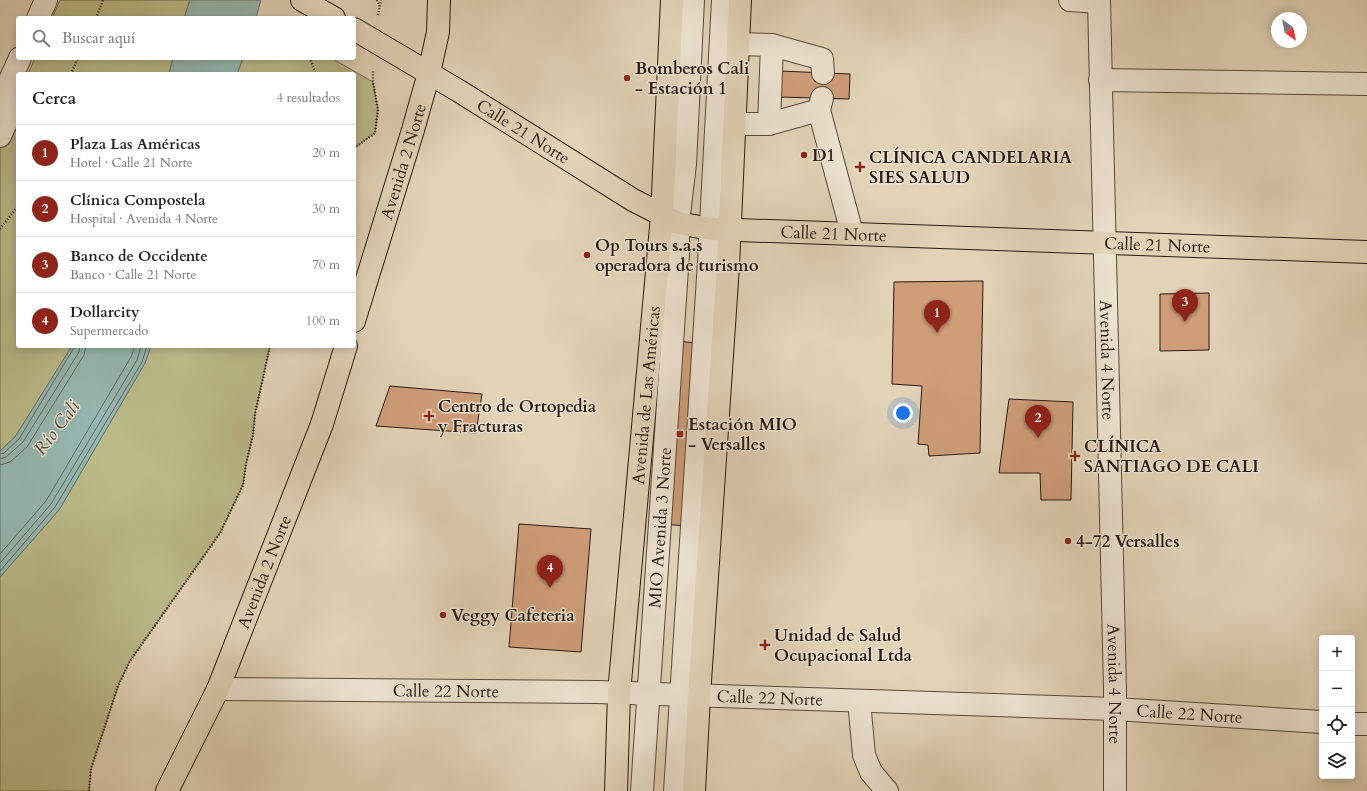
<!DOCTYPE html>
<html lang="es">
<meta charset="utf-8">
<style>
:root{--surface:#fff;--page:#f2f2f2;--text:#222;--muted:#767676;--line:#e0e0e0;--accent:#8f2418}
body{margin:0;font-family:Cardo,serif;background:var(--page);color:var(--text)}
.controls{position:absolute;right:12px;bottom:12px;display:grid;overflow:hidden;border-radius:4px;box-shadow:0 2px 10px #0003}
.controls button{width:36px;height:36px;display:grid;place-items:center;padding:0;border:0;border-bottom:1px solid var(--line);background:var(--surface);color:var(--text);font:20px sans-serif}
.compass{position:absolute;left:1271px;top:12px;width:36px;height:36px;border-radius:50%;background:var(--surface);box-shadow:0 2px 10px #0003;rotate:147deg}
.you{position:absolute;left:903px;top:413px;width:14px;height:14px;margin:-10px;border:3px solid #fff;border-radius:50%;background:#1a73e8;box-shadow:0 0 0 6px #1a73e833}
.badge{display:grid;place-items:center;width:26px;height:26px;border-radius:50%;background:var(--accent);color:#fff;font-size:13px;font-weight:700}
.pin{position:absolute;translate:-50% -33px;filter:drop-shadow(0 1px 2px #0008)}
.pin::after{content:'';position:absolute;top:21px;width:14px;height:12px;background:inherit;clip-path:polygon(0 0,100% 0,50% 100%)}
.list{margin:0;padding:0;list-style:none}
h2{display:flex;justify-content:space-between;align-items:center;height:52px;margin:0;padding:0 16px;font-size:17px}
h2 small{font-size:13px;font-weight:400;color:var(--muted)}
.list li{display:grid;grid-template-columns:26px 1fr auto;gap:12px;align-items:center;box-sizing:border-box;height:56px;padding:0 16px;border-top:1px solid var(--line)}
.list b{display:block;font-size:15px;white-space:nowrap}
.list p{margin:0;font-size:13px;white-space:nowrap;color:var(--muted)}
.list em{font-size:13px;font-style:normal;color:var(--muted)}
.icon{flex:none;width:22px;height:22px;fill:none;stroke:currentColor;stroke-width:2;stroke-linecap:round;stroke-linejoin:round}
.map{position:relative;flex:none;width:1367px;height:791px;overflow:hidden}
.search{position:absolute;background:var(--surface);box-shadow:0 2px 10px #0003;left:16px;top:16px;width:340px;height:44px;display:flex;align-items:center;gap:10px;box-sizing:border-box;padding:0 14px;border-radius:4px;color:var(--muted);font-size:15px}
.panel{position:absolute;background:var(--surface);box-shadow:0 2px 10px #0003;left:16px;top:72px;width:340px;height:276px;border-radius:4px}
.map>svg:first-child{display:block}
.green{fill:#bbba89;stroke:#716a4e}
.water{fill:#95b7b0;stroke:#697871}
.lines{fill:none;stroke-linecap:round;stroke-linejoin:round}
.shore{stroke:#5e6862;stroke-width:1}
.building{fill:#cf9e79;stroke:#271913}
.minor-casing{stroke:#56483c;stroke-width:24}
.major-casing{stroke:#271913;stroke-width:24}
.path{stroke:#271913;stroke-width:2.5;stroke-dasharray:1 2;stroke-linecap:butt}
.minor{stroke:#ece2d0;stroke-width:22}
.major{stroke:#e2d3b7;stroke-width:22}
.poi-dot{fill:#8f2418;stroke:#ece2d0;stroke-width:1.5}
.labels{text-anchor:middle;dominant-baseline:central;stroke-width:3;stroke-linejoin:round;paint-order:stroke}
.poi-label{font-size:17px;font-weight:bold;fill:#271913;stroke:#ece2d0;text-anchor:start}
.street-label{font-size:17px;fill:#271913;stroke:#ece2d0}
.water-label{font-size:18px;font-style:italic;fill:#484842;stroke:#ece2d0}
</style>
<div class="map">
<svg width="1367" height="791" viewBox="0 0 1367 791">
<rect width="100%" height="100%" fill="#e2d3b7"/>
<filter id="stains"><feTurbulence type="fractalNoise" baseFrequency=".005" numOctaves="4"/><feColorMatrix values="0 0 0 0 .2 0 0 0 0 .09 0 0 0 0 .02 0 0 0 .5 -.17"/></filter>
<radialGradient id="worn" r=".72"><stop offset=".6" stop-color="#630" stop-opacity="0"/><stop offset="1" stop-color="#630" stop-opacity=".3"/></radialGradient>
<g class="green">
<polygon points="60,0 190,0 184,18 52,18"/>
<polygon points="35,58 173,58 169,74 28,74"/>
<polygon points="243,58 331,58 373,82 378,110 375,133 354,148 354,74 237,74"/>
<polygon points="18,96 18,346 72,346 15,437 0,451 0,136"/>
<polygon points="151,346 270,346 255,414 253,435 246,464 243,485 220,533 130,661 118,686 91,769 89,791 0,791 0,577 59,510 145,363"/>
</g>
<g class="water">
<polygon points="190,0 261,0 256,18 184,18"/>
<polygon points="173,58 243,58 237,74 169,74"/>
<polygon points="72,346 151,346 145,363 59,510 0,577 0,451 15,437"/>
</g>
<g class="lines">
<g class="shore">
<polyline points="0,454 4,453 19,439 75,346"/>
<polyline points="0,459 6,457 23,442 79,352 80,346"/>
<polyline points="0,465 10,462 27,447 84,355 86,346"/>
<polyline points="0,554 46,501 131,357 135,346"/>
<polyline points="0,563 51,504 137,360 141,346"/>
<polyline points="0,571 55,507 142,362 147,346"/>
</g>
</g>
<g class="building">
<polygon points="780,71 850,74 849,99 779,97"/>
<polygon points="983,281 980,453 929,456 928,445 918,444 922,386 892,384 894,282"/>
<polygon points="1209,293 1209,350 1160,351 1160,294"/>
<polygon points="674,341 699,343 687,526 662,524"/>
<polygon points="390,386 482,394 476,433 376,426"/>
<polygon points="1009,399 1073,402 1071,500 1041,500 1040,473 999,473"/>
<polygon points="519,524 591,529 581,652 509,647"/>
</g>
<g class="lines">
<g class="minor-casing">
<g id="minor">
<polyline points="1070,0 1099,2"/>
<path id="s1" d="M1099 0 1115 689V791"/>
<polyline points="38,18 46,0"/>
<polyline points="738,44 772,45 822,59 823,73"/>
<polyline points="1100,80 1367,84"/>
<polyline points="0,102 20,58"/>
<polyline points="819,110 852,233"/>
<polyline points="734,124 769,124 819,110 822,98"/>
<polyline points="769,124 772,45"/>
<polyline points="0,136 18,96"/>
<path id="s2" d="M218 689 597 692 1115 709 1322 722"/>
<polyline points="859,701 864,755 871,772 887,791"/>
<polyline points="1352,724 1367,724"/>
<path id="s3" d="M642 791 678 254V223L685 164 693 0"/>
<polyline points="675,791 709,262 723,0"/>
</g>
</g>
<g class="major-casing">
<g id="major">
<polyline points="302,0 334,18"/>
<path id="s4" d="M354 29 459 91 633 200 678 223 710 229 1367 252"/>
<path id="s5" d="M354 321 413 130 429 73 438 32 439 0"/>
<path id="s6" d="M167 791 218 689 322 424 346 346"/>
<path id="s7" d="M616 791 619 693 662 216 672 0"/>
<polyline points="694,791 699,696 728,266 740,0"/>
</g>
</g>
<g class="path">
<polyline points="377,0 379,6"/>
<polyline points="378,15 381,0"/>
<polyline points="96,18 103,0"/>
<polyline points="309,58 312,63 315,74"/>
<polyline points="71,74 78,58"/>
<polyline points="354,148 375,133 378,110 373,82 373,70"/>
<polyline points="0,229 18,206"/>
<polyline points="89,791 91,769 118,686 130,661 220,533 243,485 246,464 253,435 255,414 270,346"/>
</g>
<use href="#minor" class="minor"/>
<use href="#major" class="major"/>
</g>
<g class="poi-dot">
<circle cx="627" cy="78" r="4"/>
<circle cx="804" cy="155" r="4"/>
<path d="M858 161h4v4h4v4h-4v4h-4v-4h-4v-4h4z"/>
<circle cx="587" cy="255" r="4"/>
<path d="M427 410h4v4h4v4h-4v4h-4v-4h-4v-4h4z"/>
<rect x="676" y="430" width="8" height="8" rx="2"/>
<path d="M1073 450h4v4h4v4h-4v4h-4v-4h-4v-4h4z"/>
<circle cx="1068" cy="541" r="4"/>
<circle cx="443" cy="615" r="4"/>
<path d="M763 639h4v4h4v4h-4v4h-4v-4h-4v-4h4z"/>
</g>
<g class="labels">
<g class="poi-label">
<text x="635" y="68">Bomberos Cali<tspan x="635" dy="20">- Estación 1</tspan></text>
<text x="812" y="155">D1</text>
<text x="869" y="157">CLÍNICA CANDELARIA<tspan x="869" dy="20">SIES SALUD</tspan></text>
<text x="595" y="245">Op Tours s.a.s<tspan x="595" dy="20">operadora de turismo</tspan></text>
<text x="438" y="406">Centro de Ortopedia<tspan x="438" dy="20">y Fracturas</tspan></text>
<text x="688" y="424">Estación MIO<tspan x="688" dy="20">- Versalles</tspan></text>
<text x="1084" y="446">CLÍNICA<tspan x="1084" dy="20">SANTIAGO DE CALI</tspan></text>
<text x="1076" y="541">4-72 Versalles</text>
<text x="451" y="615">Veggy Cafeteria</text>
<text x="774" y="635">Unidad de Salud<tspan x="774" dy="20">Ocupacional Ltda</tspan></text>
</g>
<g class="street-label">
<text stroke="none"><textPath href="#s4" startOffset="198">Calle 21 Norte</textPath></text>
<text stroke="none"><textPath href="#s5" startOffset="167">Avenida 2 Norte</textPath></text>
<text stroke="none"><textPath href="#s4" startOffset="534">Calle 21 Norte</textPath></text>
<text stroke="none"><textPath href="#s4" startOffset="858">Calle 21 Norte</textPath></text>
<text stroke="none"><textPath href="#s1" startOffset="360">Avenida 4 Norte</textPath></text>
<text stroke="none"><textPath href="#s7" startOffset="397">Avenida de Las Américas</textPath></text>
<text stroke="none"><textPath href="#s3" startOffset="264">MIO Avenida 3 Norte</textPath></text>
<text stroke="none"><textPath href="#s6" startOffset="240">Avenida 2 Norte</textPath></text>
<text stroke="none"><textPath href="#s1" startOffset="684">Avenida 4 Norte</textPath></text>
<text stroke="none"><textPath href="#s2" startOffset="228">Calle 22 Norte</textPath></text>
<text stroke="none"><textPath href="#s2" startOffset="552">Calle 22 Norte</textPath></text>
<text stroke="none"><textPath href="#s2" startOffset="972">Calle 22 Norte</textPath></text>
</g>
<g class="water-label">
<text transform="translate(57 428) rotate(-53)">Río Cali</text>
</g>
</g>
<rect width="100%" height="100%" filter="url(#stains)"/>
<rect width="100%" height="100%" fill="url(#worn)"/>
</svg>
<div class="controls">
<button>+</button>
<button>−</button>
<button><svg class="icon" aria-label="locate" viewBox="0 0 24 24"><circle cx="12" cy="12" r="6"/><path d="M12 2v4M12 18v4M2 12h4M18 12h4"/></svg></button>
<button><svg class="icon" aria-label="layers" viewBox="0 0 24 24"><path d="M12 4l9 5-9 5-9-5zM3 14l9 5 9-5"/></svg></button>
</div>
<svg class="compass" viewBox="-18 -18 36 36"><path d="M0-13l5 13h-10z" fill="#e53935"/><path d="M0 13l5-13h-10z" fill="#767676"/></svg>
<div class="you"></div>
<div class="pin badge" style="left:937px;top:333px">1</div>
<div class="pin badge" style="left:1038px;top:438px">2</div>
<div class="pin badge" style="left:1185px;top:322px">3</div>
<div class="pin badge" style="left:550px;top:588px">4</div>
<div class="search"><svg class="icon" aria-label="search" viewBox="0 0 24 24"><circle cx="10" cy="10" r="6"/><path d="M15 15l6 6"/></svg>Buscar aquí</div>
<section class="panel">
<h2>Cerca<small>4 resultados</small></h2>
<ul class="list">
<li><span class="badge">1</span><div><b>Plaza Las Américas</b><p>Hotel · Calle 21 Norte</p></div><em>20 m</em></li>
<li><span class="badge">2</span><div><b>Clínica Compostela</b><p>Hospital · Avenida 4 Norte</p></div><em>30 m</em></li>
<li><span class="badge">3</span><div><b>Banco de Occidente</b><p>Banco · Calle 21 Norte</p></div><em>70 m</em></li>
<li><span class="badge">4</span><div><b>Dollarcity</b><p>Supermercado</p></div><em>100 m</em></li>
</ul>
</section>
</div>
